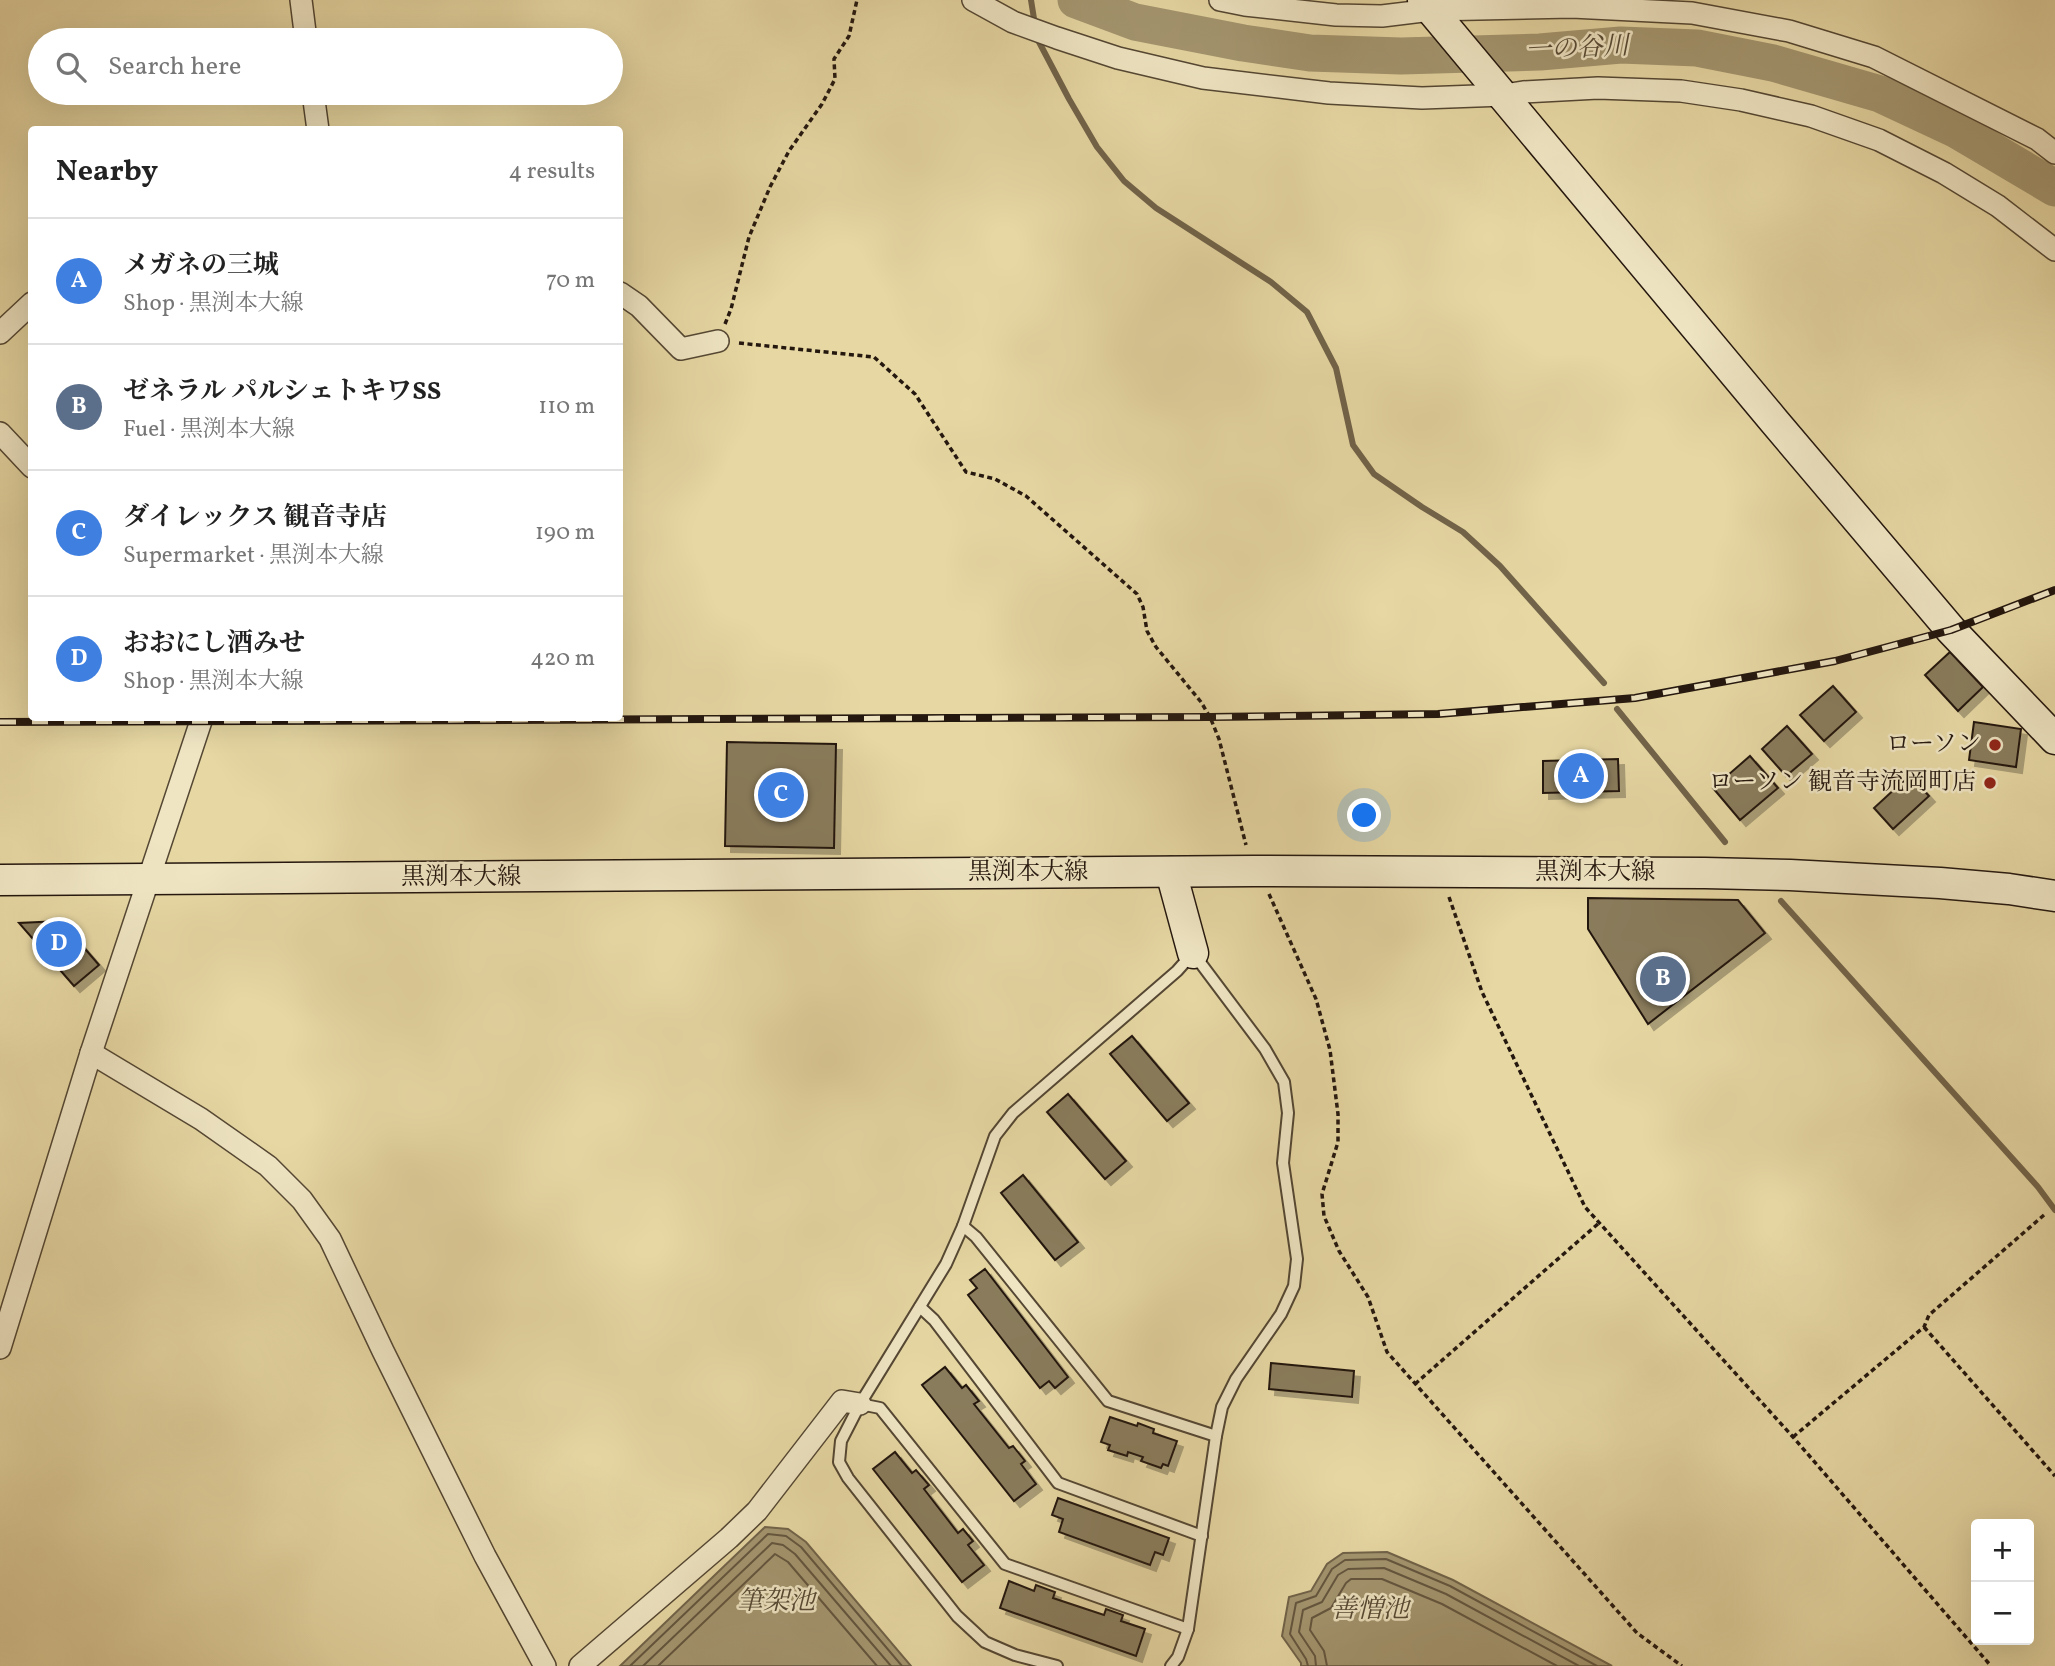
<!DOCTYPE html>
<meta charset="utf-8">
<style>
:root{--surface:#fff;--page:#f2f2f2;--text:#222;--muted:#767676;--line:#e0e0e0;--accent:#2563eb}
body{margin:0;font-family:Vollkorn,"Noto Serif JP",serif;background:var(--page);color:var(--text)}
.controls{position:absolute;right:21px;bottom:21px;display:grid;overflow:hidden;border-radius:7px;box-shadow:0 7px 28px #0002}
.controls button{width:63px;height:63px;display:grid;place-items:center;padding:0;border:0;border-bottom:2px solid var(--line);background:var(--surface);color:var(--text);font:35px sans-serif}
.you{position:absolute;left:1365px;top:816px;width:24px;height:24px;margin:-18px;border:5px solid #fff;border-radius:50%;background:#1a73e8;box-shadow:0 0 0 10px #1a73e833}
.badge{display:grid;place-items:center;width:46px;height:46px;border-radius:50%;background:var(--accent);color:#fff;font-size:23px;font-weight:700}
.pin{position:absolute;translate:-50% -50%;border:4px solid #fff;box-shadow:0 2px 7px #0006}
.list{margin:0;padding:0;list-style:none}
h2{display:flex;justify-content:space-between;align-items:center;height:91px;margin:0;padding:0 28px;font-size:30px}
h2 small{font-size:23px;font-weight:400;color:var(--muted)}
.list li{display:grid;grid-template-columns:46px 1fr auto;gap:21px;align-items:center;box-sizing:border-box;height:126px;padding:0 28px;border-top:2px solid var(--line)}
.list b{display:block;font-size:26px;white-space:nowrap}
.list p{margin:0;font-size:23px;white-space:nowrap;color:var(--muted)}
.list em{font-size:23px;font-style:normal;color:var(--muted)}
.icon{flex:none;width:38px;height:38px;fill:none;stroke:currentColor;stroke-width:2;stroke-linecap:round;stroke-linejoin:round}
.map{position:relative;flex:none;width:2055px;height:1666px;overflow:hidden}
.search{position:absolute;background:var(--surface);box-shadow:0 7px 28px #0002;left:28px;top:28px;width:595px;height:77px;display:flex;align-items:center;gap:18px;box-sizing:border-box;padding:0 24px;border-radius:38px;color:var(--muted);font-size:26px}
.panel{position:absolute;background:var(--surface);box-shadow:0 7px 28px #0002;left:28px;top:126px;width:595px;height:595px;border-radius:7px}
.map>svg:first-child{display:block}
.water{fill:#a49670;stroke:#716349;stroke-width:2}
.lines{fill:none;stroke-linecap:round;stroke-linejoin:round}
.shore{stroke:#64563f;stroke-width:2}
.stream{stroke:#716349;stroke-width:6}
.river{stroke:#a49670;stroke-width:37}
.building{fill:#897b5b;stroke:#24170e;stroke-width:2;filter:url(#shadow)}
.lane-casing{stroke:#544733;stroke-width:14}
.street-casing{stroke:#544733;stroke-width:24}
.secondary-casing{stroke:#24170e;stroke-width:33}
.path{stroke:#24170e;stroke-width:3.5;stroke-dasharray:5 3.5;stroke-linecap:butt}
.lane{stroke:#efe5c3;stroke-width:10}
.street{stroke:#efe5c3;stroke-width:21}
.secondary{stroke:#efe5c3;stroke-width:30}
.rail-casing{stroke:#24170e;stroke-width:8}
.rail{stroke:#efe5c3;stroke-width:5;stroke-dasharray:16;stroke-linecap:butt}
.poi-dot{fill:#8f2418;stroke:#efe5c3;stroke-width:2.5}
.labels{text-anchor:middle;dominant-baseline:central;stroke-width:5;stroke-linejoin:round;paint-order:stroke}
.poi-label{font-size:24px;fill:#24170e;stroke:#efe5c3;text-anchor:end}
.street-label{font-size:24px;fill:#24170e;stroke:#efe5c3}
.water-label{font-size:26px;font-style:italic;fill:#574a35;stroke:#efe5c3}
</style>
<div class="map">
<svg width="2055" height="1666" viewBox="0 0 2055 1666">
<defs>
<filter id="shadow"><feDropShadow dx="6" dy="6" stdDeviation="0" flood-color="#0004"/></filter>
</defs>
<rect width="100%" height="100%" fill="#e6d7a3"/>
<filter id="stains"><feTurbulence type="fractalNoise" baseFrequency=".00286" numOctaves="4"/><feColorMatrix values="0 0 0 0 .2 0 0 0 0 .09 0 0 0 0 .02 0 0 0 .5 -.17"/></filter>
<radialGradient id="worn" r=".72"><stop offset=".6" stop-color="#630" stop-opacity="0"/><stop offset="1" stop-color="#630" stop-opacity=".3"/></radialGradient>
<g class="water">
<polygon points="765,1527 788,1529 806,1542 911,1666 620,1666"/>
<polygon points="1387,1552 1453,1580 1612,1666 1301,1666 1301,1663 1282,1636 1289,1597 1311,1591 1327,1564 1343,1553"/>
</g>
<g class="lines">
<g class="shore">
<polyline points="630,1666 768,1534 786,1536 801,1547 902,1666"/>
<polyline points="643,1666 772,1543 783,1545 795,1554 891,1666"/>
<polyline points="658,1666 775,1554 788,1562 877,1666"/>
<polyline points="1308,1666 1306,1659 1290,1634 1296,1603 1316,1596 1332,1569 1345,1560 1386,1559 1450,1586 1597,1666"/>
<polyline points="1316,1666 1315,1656 1299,1632 1303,1610 1322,1602 1338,1575 1348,1569 1384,1568 1446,1594 1579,1666"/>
<polyline points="1327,1666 1324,1651 1310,1630 1312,1618 1331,1608 1346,1583 1351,1579 1382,1579 1442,1604 1557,1666"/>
</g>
<g class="stream">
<polyline points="1031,0 1035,25"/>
<polyline points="1037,35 1039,42 1069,99 1097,147 1124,181 1156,208 1271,282 1307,312 1336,368 1353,445 1374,474 1422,507 1463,532 1500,566 1604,683"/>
<polyline points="1617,709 1725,842"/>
<polyline points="1781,901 2038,1187 2055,1210"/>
</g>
<polyline class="river" points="1076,0 1135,22 1243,43 1310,53 1401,56 1540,52 1621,45 1697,48 1773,63 1880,94 1957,130 2055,188"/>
</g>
<g class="building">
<polygon points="1950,652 1983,687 1958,711 1925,675"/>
<polygon points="1833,686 1856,712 1824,741 1800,715"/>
<polygon points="1974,722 2021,729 2016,767 1969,760"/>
<polygon points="1787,726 1812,754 1786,776 1762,749"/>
<polygon points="727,742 836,744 834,848 725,846"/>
<polygon points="1750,756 1778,788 1740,820 1713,788"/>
<polygon points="1618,759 1619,791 1543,793 1543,761"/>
<polygon points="1910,775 1929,796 1893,829 1874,808"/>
<polygon points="1588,898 1738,900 1765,933 1648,1024 1588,929"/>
<polygon points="61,921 99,965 74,986 19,923"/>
<polygon points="1132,1036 1189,1103 1167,1121 1110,1054"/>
<polygon points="1068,1094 1126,1161 1105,1179 1047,1112"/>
<polygon points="1023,1175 1078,1242 1055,1260 1001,1193"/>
<polygon points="985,1269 1068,1377 1055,1388 1049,1381 1040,1388 968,1295 977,1288 970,1280"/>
<polygon points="1271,1363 1354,1371 1352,1397 1269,1389"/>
<polygon points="945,1367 962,1388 966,1385 979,1401 974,1404 1009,1448 1013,1446 1025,1461 1021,1464 1036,1484 1014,1501 922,1385"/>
<polygon points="1110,1417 1137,1426 1138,1423 1154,1429 1153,1433 1177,1441 1168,1466 1163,1464 1161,1468 1141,1461 1143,1457 1128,1452 1127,1456 1108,1450 1110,1445 1101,1442"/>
<polygon points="895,1452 912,1473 916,1470 929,1485 924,1489 958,1533 963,1529 973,1541 968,1545 984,1565 962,1582 873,1469"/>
<polygon points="1058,1498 1169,1538 1163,1555 1155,1552 1150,1565 1059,1532 1063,1519 1052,1515"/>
<polygon points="1009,1581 1034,1591 1036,1585 1055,1592 1053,1598 1104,1615 1106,1609 1123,1615 1121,1621 1145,1629 1136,1656 1000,1608"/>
</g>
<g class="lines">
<g class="lane-casing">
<g id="lane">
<polyline points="963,1226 976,1237 1108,1401 1216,1436"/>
<polyline points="920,1307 934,1320 1058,1483 1202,1536"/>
<polyline points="860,1404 880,1408 1005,1564 1188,1629"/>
<polyline points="1057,1666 1015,1655 985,1642 957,1616 848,1478 839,1462 841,1441 860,1404 946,1264 963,1226 995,1136 1013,1113 1177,971 1193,953 1265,1049 1284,1082 1288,1113 1283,1163 1297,1259 1294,1286 1281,1314 1236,1379 1222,1407 1216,1436 1188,1629 1178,1657 1171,1666"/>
</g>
</g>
<g class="street-casing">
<g id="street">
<polyline points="301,0 306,40"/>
<polyline points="973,0 1013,22 1057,38 1118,58 1203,78 1329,93 1422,98 1504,95 1523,92 1598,88 1681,91 1741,100 1811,116 1879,140 1944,173 1998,206 2055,250"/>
<polyline points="1220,0 1245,5 1336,15 1382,16 1431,10 1572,7 1692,13 1789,31 1874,57 2037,139 2055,153"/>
<polyline points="313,93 318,130"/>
<polyline points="620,293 639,306 681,349 718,341"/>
<polyline points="0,333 32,303"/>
<polyline points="0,433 32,467"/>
<polyline points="91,1053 201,1119 268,1166 302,1200 330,1239 383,1351 485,1556 545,1666"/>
<polyline points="0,1348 91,1053 202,718"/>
<polyline points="580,1666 729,1538 757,1511 842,1401 860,1404"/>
</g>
</g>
<g class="secondary-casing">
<g id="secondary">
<polyline points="1423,0 1774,421 1951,630 2055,739"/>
<polyline points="1171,872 1193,953"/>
<polyline points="0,880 1253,871 1705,873 1790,875 1940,883 2009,889 2055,896"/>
</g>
</g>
<g class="path">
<polyline points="725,324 731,309 749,237 770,187 789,151 822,104 835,79 834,59 849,36 857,0"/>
<polyline points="739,343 874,357 915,394 966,472 995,479 1026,496 1137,594 1143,607 1147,631 1156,647 1201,702 1210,717 1219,739 1246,845"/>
<polyline points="1269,894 1316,999 1330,1050 1338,1114 1338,1142 1322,1194 1324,1216 1339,1251 1368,1297 1387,1352 1637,1633 1682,1666"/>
<polyline points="1449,897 1482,992 1585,1207 1793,1437 1991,1666"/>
<polyline points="1924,1327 2055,1476"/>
<polyline points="1415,1384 1599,1223"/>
<polyline points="1793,1437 1924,1327 1929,1315 2044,1215"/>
</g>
<use href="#lane" class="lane"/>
<use href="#street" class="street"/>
<use href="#secondary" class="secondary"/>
<g class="rail-casing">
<polyline id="rail" points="0,722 1210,717 1438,714 1635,698 1835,661 1951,630 2055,590"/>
</g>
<use href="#rail" class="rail"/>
</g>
<g class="poi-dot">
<circle cx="1995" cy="745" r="7"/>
<circle cx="1990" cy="783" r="7"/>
</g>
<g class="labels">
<g class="poi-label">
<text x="1981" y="745">ローソン</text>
<text x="1976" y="783">ローソン 観音寺流岡町店</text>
</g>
<g class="street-label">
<text x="1028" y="873">黒渕本大線</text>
<text x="1595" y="873">黒渕本大線</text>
<text x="461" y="878">黒渕本大線</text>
</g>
<g class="water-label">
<text transform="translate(1577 49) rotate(-3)">一の谷川</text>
<text x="776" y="1602">筆架池</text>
<text x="1370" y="1610">善憎池</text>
</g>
</g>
<rect width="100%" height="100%" filter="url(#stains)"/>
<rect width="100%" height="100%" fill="url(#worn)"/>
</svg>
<div class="controls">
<button>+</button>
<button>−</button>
</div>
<div class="you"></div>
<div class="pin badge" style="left:1581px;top:776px;background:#3f7fe0">A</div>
<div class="pin badge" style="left:1663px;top:979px;background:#5c6f8a">B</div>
<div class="pin badge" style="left:781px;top:795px;background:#3f7fe0">C</div>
<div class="pin badge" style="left:59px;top:944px;background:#3f7fe0">D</div>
<div class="search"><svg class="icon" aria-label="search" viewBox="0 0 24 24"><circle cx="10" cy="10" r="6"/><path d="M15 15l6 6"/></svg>Search here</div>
<section class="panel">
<h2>Nearby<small>4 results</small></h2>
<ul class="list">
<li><span class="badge" style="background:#3f7fe0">A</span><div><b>メガネの三城</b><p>Shop · 黒渕本大線</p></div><em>70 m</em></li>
<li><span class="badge" style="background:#5c6f8a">B</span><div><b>ゼネラル パルシェトキワSS</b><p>Fuel · 黒渕本大線</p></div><em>110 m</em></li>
<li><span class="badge" style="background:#3f7fe0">C</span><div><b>ダイレックス 観音寺店</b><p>Supermarket · 黒渕本大線</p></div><em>190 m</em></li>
<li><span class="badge" style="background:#3f7fe0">D</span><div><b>おおにし酒みせ</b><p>Shop · 黒渕本大線</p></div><em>420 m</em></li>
</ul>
</section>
</div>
